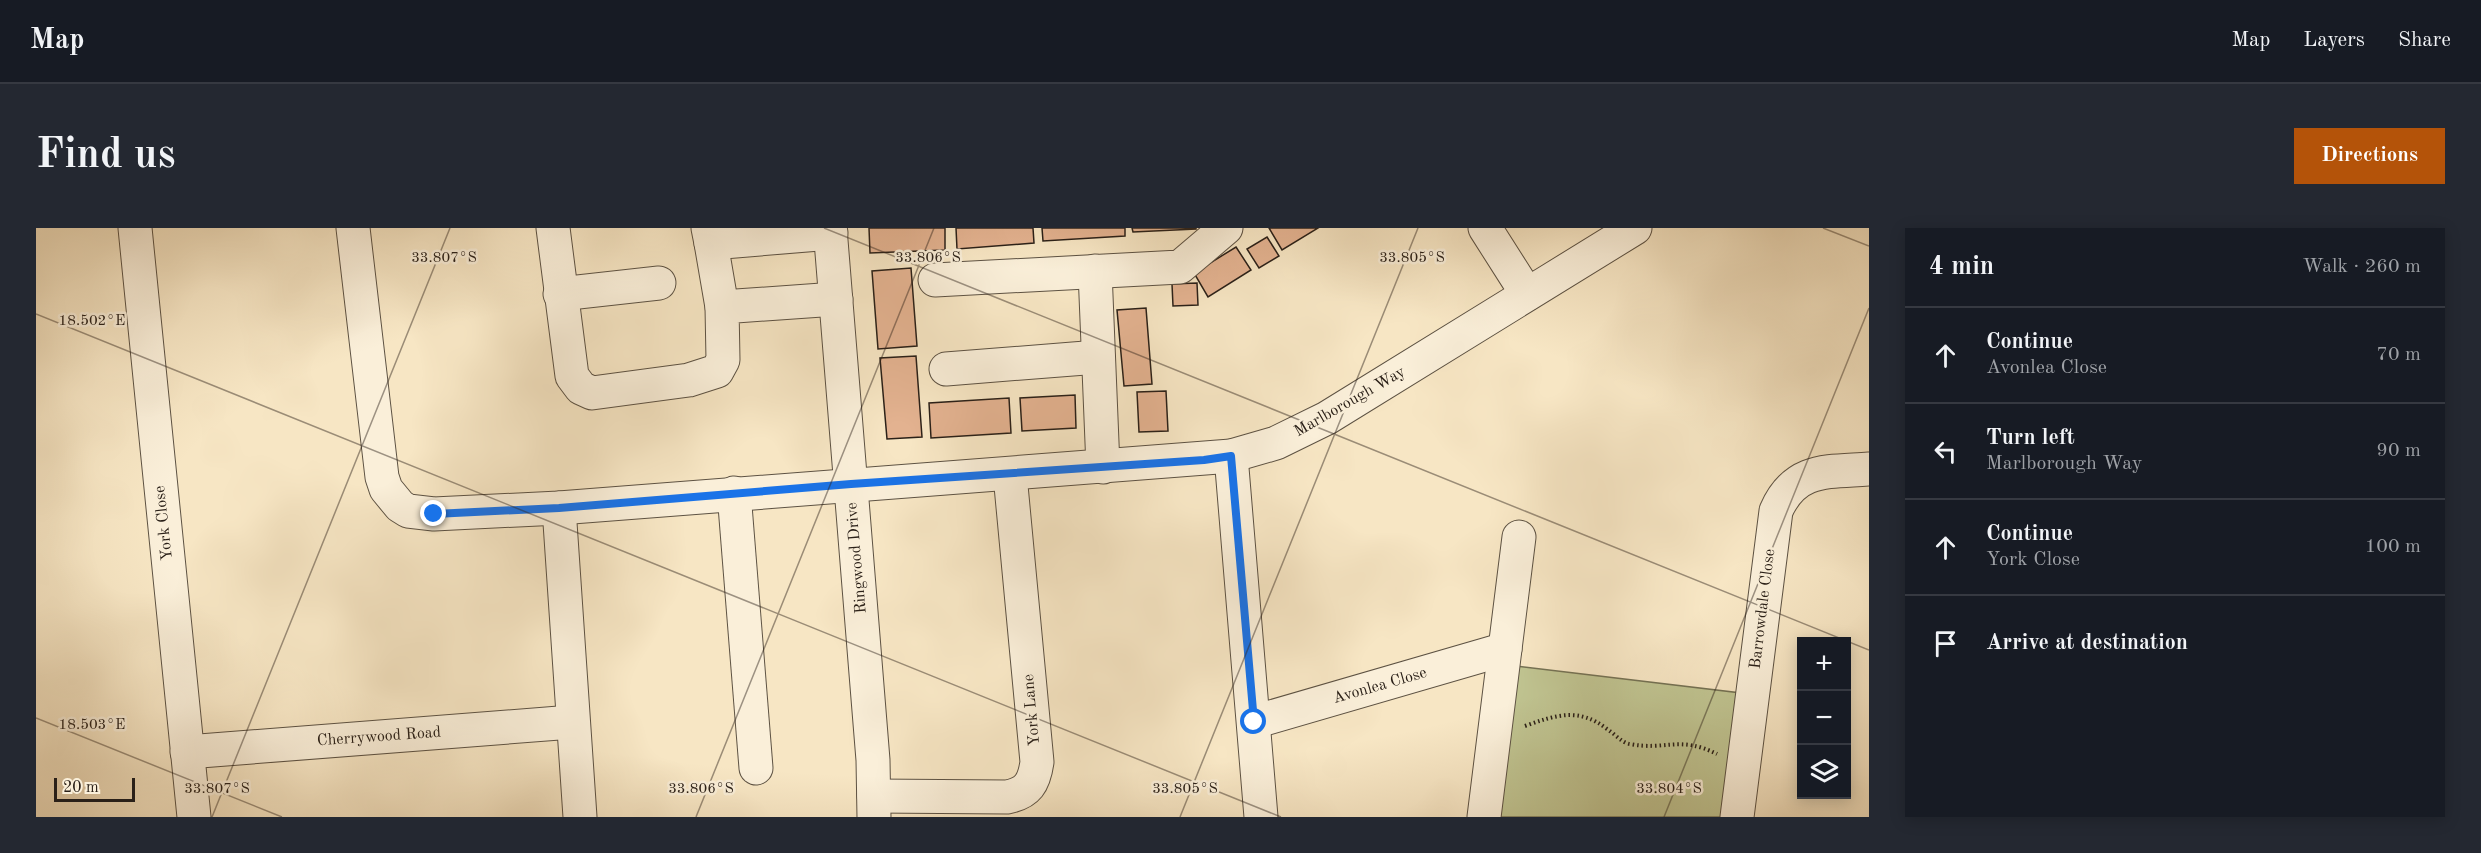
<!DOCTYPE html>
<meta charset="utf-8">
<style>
:root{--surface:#171b24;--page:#242831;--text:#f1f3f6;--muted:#9ea1a6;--line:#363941;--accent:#b45309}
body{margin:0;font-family:"Old Standard TT",serif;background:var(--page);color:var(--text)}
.controls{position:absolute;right:18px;bottom:18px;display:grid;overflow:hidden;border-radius:0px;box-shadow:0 3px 15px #0003}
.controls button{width:54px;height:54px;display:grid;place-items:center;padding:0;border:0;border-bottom:2px solid var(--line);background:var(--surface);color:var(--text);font:30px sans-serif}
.scale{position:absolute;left:18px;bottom:15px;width:81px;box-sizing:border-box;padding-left:6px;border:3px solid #2a2018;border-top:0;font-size:16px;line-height:21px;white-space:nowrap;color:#2a2018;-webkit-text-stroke:4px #faefd9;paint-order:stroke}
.stop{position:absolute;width:18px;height:18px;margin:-14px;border:4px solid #1a73e8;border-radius:50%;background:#fff}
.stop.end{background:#1a73e8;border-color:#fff;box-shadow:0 2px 6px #0008}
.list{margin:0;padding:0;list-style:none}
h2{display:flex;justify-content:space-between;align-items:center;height:78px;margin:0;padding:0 24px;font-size:26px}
h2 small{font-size:20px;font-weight:400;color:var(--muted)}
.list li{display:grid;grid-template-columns:39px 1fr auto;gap:18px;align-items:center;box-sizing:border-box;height:96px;padding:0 24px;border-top:2px solid var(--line)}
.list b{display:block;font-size:22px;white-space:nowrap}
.list p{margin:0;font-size:20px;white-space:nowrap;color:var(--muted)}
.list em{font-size:20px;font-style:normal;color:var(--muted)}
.icon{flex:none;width:33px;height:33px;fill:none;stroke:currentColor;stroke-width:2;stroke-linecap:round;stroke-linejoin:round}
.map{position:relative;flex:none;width:1833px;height:589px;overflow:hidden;border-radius:0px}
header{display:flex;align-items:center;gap:36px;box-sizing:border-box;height:84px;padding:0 30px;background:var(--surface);border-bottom:2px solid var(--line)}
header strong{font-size:28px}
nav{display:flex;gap:33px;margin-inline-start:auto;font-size:21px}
.intro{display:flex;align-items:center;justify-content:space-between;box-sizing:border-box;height:144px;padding:0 36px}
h1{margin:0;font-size:42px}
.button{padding:15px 27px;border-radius:0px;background:var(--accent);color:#fff;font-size:21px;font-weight:700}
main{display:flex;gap:36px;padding:0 36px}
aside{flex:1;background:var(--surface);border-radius:0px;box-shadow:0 3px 15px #0003}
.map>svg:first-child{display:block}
.green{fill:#c0c491;stroke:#757254;stroke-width:1.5}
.building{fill:#e3b290;stroke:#2a2018;stroke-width:1.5}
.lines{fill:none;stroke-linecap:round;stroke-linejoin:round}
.minor-casing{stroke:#5d5243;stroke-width:35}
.path{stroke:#2a2018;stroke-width:4;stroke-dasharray:1.5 3;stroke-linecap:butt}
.minor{stroke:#faefd9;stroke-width:33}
.route{stroke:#1a73e8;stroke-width:8}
.ticks{fill:none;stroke:#2a2018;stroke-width:1.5;stroke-opacity:0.45}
.labels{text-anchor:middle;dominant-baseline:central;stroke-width:5;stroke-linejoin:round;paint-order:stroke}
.street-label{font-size:16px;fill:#2a2018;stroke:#faefd9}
.ticks-label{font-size:15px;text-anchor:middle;fill:#2a2018;stroke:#faefd9;stroke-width:5;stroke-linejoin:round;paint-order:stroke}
</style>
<header>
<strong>Map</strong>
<nav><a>Map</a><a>Layers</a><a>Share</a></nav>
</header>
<div class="intro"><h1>Find us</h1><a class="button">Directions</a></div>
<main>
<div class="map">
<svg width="1833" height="589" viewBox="0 0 1833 589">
<rect width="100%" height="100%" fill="#f7e6c4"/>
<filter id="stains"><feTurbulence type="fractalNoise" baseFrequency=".00333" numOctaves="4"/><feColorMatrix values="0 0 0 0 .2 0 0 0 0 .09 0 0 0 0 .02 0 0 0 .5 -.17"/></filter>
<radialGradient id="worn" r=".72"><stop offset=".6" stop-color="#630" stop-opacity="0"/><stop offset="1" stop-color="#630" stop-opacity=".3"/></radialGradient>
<polygon class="green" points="1480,438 1705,465 1689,589 1461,589"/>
<g class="building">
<polygon points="833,0 909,0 909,22 834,25"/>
<polygon points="920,0 997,0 998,15 921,21"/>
<polygon points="1006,0 1089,0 1089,8 1007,13"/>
<polygon points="1096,0 1160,0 1160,1 1097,4"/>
<polygon points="1233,0 1282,0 1246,22"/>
<polygon points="1231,9 1243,28 1223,40 1211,21"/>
<polygon points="1200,19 1215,42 1172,69 1158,45"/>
<polygon points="875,40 881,118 842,121 836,43"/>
<polygon points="1161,55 1162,77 1137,78 1136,56"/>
<polygon points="1110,80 1116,156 1088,158 1081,82"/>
<polygon points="880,128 886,209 851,211 844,130"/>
<polygon points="1130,163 1132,203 1103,204 1101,164"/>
<polygon points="1039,167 1040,200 986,203 984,170"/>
<polygon points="973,170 975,205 895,210 893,175"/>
</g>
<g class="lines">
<g class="minor-casing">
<g id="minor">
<polyline points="99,0 158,589"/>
<polyline points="317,0 346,249 350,261 364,278 372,283 398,286 523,280 1195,228 1240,215 1291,190 1599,0"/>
<polyline points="517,0 536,148 545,160 556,165 653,152 681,143 687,132 686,79 800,71"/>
<polyline points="672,0 675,15 795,5"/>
<polyline points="794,0 837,532 838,589"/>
<polyline points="1449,0 1491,66"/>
<polyline points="675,15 686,79"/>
<polyline points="1059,43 1067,239"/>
<polyline points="899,52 1144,39 1190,0"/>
<polyline points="524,66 623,55"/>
<polyline points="910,141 1062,129"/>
<polyline points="1195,228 1225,589"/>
<polyline points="698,265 720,540"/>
<polyline points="523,280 544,589"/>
<polyline points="1218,494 1469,421"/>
<polyline points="151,524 536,494"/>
<path d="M838 568 971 569C992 565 998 555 1001 534L974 247"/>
<polyline points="1448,589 1483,309"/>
<path d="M1701 589 1740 283C1759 239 1792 244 1833 241"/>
</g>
</g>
<path class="path" d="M1489 498C1520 487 1543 479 1571 501 1579 506 1586 515 1594 516 1629 523 1643 507 1681 526"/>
<use href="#minor" class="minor"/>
</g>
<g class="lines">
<polyline class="route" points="398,286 523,280 815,256 1168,232 1195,228 1218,494"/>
</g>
<path class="ticks" d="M788 0 1833 422M1787 0 1833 18M0 86 1245 589M0 490 246 589M176 589 414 0M660 589 898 0M1144 589 1382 0M1628 589 1833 80"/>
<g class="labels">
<g class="street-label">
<text transform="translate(1314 174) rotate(-30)">Marlborough Way</text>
<text transform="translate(128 295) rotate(-96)">York Close</text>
<text transform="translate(821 330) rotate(-95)">Ringwood Drive</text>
<text transform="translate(1727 381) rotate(-83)">Barrowdale Close</text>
<text transform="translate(1344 458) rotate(-16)">Avonlea Close</text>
<text transform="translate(996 482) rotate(-95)">York Lane</text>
<text transform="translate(343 509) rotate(-4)">Cherrywood Road</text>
</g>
</g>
<g class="ticks-label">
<text x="408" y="34">33.807°S</text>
<text x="1376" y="34">33.805°S</text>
<text x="892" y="34">33.806°S</text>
<text x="56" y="97">18.502°E</text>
<text x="56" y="501">18.503°E</text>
<text x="181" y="565">33.807°S</text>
<text x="665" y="565">33.806°S</text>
<text x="1149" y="565">33.805°S</text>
<text x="1633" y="565">33.804°S</text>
</g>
<rect width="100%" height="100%" filter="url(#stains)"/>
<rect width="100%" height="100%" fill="url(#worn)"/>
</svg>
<div class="controls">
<button>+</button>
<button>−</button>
<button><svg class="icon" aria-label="layers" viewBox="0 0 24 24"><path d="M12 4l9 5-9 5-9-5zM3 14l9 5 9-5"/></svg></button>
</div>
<div class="scale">20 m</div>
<div class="stop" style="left:1218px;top:494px"></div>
<div class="stop end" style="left:398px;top:286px"></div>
</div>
<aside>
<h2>4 min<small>Walk · 260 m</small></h2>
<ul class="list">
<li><svg class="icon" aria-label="ahead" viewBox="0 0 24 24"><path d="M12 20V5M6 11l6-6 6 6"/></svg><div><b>Continue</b><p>Avonlea Close</p></div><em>70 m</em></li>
<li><svg class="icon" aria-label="left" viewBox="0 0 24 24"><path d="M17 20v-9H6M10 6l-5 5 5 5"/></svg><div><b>Turn left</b><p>Marlborough Way</p></div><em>90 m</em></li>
<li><svg class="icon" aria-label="ahead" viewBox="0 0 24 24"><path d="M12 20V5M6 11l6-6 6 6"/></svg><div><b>Continue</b><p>York Close</p></div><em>100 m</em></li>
<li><svg class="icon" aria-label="arrive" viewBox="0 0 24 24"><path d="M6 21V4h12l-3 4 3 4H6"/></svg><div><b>Arrive at destination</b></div></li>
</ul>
</aside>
</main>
